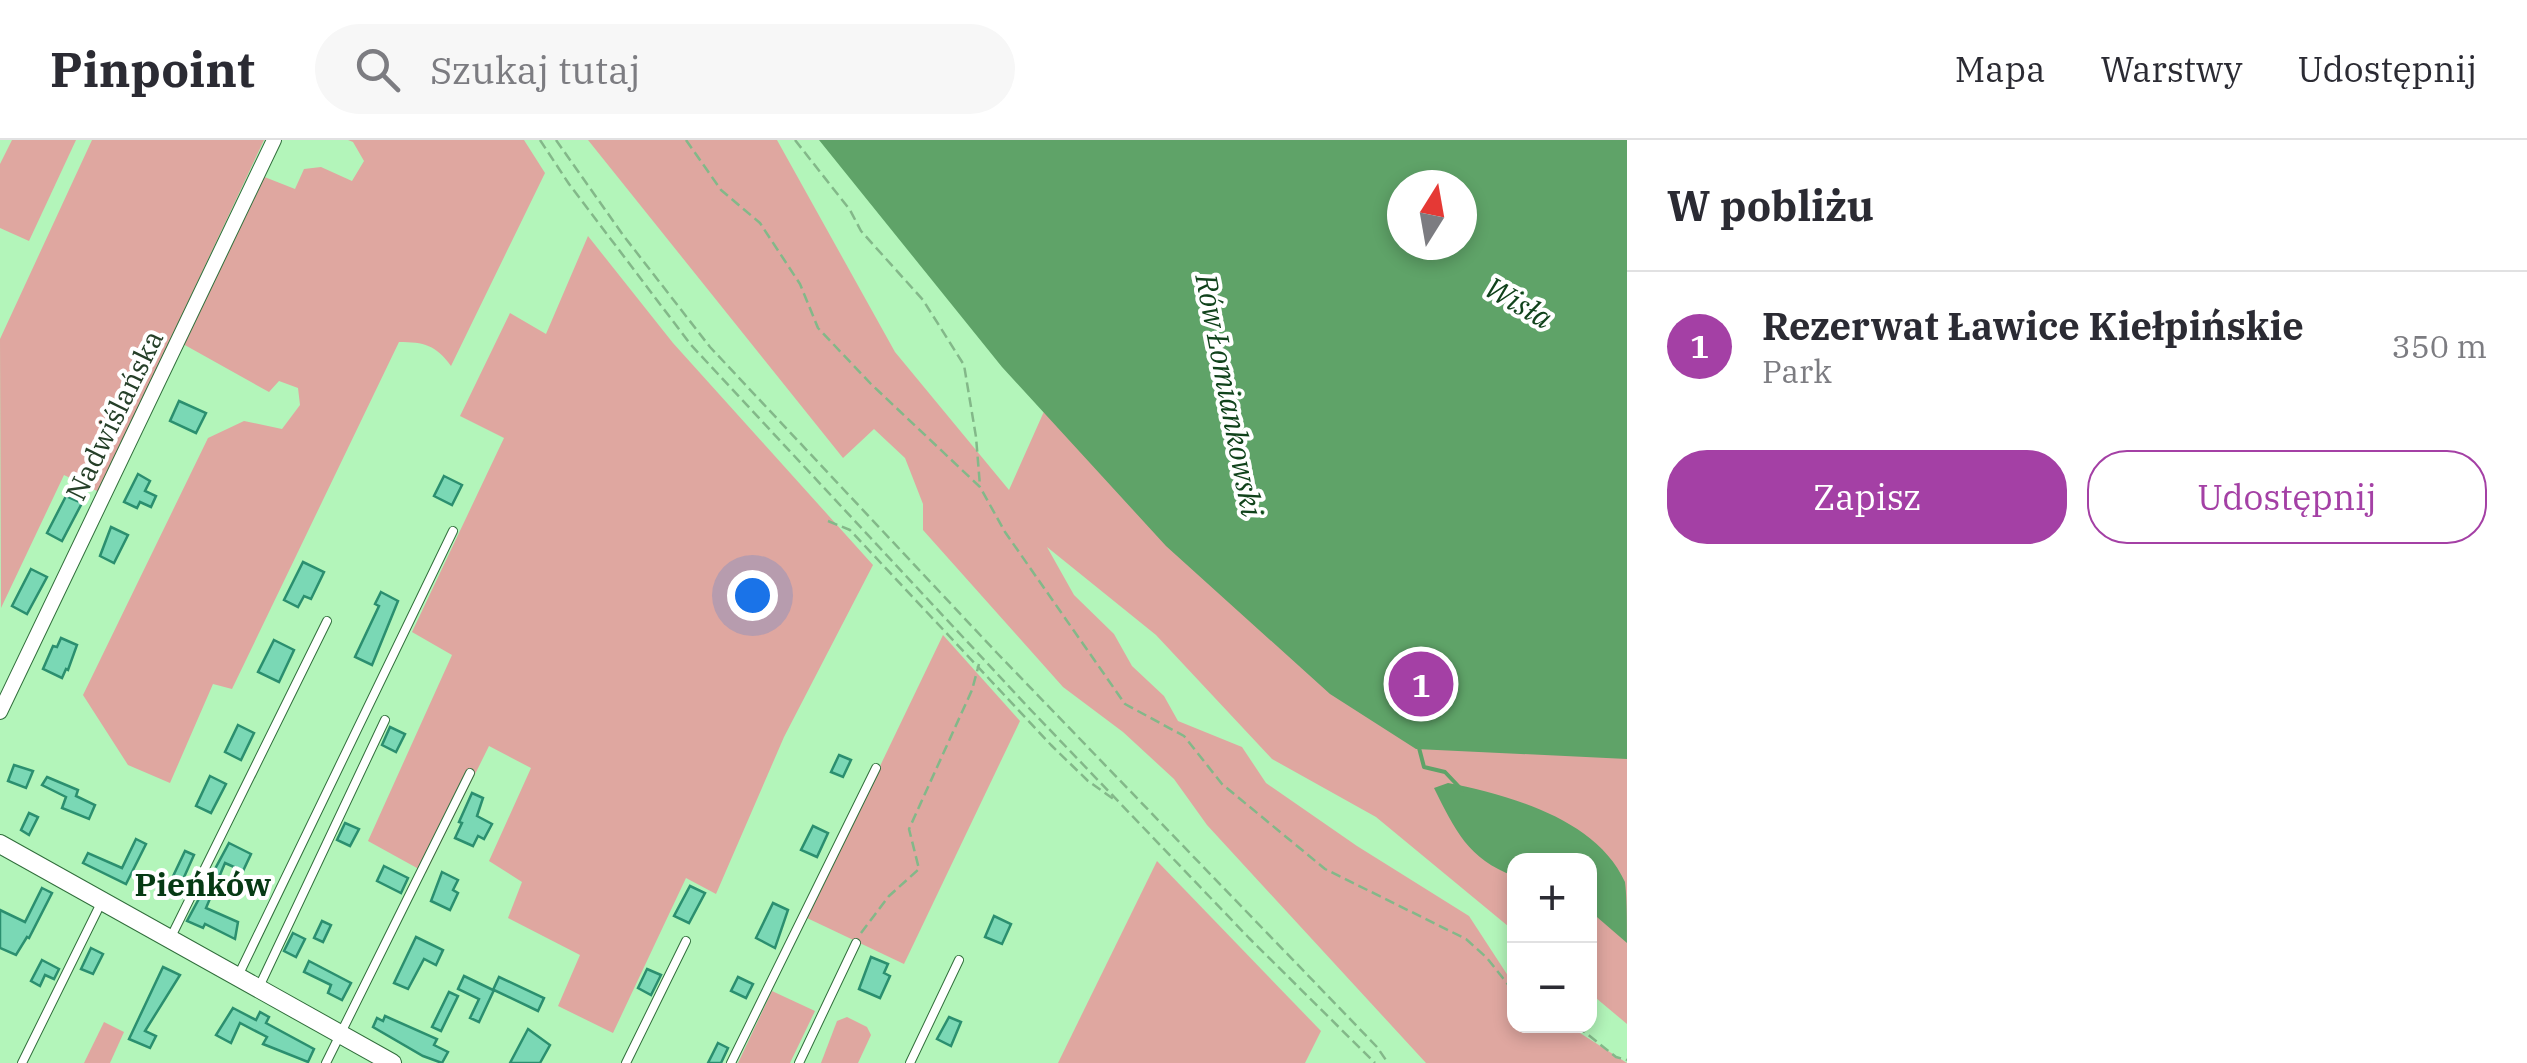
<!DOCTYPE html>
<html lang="pl">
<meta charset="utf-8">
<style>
:root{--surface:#fff;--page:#f7f7f7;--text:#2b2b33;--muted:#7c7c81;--line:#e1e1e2;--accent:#a440a5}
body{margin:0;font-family:"IBM Plex Serif",serif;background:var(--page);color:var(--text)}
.controls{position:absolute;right:30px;bottom:30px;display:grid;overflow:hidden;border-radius:20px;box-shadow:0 5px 15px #0003}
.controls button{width:90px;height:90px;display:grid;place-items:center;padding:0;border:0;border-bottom:2px solid var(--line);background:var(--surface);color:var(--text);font:50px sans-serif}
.compass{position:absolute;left:1387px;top:30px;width:90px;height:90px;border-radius:50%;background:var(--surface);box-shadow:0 5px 15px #0003;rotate:11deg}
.you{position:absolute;left:752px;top:455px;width:35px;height:35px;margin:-25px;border:8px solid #fff;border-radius:50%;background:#1a73e8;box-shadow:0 0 0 15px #1a73e833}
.badge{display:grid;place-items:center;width:65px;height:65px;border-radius:50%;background:var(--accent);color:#fff;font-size:32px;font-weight:700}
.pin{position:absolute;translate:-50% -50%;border:5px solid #fff;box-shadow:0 2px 10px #0006}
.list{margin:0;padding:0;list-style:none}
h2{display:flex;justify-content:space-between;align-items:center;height:130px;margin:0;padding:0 40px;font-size:42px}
h2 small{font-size:32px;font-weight:400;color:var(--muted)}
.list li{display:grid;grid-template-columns:65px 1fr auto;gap:30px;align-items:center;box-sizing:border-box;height:150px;padding:0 40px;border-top:2px solid var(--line)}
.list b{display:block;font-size:38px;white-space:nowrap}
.list p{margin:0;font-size:32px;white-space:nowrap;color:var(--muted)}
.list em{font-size:32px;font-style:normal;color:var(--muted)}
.actions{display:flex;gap:20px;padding:30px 40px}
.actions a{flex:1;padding:22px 0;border:2px solid var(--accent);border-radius:40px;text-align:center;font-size:35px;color:var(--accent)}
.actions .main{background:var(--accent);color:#fff}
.icon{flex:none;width:55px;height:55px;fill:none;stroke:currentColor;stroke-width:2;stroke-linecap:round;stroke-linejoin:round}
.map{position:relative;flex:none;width:1627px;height:923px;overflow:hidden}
header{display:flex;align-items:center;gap:60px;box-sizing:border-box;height:140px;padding:0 50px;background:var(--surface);border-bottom:2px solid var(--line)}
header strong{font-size:48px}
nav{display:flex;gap:55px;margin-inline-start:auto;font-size:35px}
.search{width:700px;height:90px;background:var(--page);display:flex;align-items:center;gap:25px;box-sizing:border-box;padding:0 35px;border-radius:55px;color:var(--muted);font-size:38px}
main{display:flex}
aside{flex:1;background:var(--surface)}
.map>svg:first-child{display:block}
.green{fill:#dfa7a0;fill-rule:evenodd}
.water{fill:#5fa368;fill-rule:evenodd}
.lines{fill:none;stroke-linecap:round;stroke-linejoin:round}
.stream{stroke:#5fa368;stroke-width:4}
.building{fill:#7ad8b5;stroke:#2b8f6f;stroke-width:2.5}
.service-casing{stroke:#306e3b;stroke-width:10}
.minor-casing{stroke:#306e3b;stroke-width:16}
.tertiary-casing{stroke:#306e3b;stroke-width:20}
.path{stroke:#83b889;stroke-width:2.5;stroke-dasharray:10 5;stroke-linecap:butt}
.service{stroke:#fff;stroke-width:8}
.minor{stroke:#fff;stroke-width:14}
.tertiary{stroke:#fff;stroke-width:18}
.labels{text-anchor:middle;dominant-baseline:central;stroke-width:8;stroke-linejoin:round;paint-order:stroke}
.street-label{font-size:28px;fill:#253f28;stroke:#fff}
.water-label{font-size:30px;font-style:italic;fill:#10421b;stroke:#fff}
.quarter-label{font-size:32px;font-weight:bold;fill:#063a14;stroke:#fff}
</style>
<header>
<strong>Pinpoint</strong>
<div class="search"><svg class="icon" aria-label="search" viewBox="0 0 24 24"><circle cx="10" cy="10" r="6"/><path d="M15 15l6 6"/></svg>Szukaj tutaj</div>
<nav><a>Mapa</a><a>Warstwy</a><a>Udostępnij</a></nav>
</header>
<main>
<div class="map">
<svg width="1627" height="923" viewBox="0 0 1627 923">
<rect width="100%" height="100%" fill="#b3f5ba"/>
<g class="green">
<polygon points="12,0 76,0 29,101 0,88 0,24"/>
<polygon points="92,0 264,0 99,352 64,335 1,468 0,199"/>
<path d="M348 0H524L545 33 451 226C436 205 424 202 399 202L232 549 213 544 170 643 128 625 83 555 208 298 244 281 282 289 300 265 298 248 279 241 269 252 183 204 262 36 295 49 304 29 321 27 352 41 364 21 353 2Z"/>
<path d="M588 0H777L895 212 1009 350 1165 0H1627V884L1590 853V720H1514V791L1376 677 1272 619 1156 495 1047 407 1074 455 1114 494 1132 526 1164 556 1178 581 1242 607 1266 643 1357 706 1469 776 1514 845V886H1569L1627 923H1426L1207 685 1174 639 1123 592 1063 547 923 390V364L905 318 874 289 843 318ZM1402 45H1462V105H1402Z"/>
<polygon points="588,96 673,203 873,425 784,597 716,754 686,738 613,893 558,866 580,815 508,778 522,742 489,721 531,628 489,606 426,733 368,701 452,515 412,492 504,298 460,276 510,173 546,194"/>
<polygon points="943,495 1020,581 904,824 807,778"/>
<polygon points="1157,721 1321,891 1305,923 1058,923"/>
<polygon points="772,851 815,871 790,923 738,923"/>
<polygon points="847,877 867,887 871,895 858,923 821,923 837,881"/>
<polygon points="104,882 124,892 110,923 84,923"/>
</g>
<g class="water">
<path d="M819 0H1627V619L1416 609 1330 554 1166 406 1002 227ZM1402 45H1462V105H1402Z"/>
<path d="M1448 643C1509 655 1597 679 1625 742 1627 757 1627 786 1627 803L1590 771V720H1514V736C1468 719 1455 690 1434 648Z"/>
</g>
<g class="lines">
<polyline class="stream" points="1418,604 1424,627 1445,632 1462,650"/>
</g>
<g class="building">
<polygon points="179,261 206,273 196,293 170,281"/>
<polygon points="138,334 150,341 145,351 156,356 151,367 140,362 137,368 124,362"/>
<polygon points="444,336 462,345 452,365 434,356"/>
<polygon points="66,356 82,363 62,401 47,393"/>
<polygon points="111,387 128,395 114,423 100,416"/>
<polygon points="303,422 324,432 311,459 304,456 298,467 284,460"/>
<polygon points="31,429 47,437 27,474 12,466"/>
<polygon points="381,452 398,461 372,525 355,517 379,466 375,464"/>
<polygon points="61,498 77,505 68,530 66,529 62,538 43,529 53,506 57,507"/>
<polygon points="274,500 294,510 279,542 258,532"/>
<polygon points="238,585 254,593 241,620 225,612"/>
<polygon points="390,587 405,594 396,612 382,605"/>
<polygon points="839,615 851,620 843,637 831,632"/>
<polygon points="14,625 33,631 26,648 8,641"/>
<polygon points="210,636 226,644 211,673 196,666"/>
<polygon points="47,637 78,650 76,656 95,665 89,679 62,668 66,657 42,645"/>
<polygon points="472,653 483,658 477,676 492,684 484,699 478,696 473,706 455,698 462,683 459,682"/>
<polygon points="29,673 38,677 29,695 21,690"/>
<polygon points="345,683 359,689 350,706 337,700"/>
<polygon points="813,686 828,693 817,717 801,710"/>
<polygon points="136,699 146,704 126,744 83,723 88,713 122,728"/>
<polygon points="229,703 251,714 243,731 225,723 206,768 238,782 235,799 205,784 203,788 187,781"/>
<polygon points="185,711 194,715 181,744 187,747 182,757 167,749"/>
<polygon points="384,726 408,738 401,753 377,741"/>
<polygon points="442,732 458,740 453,750 458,753 450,770 431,761"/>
<polygon points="690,746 705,753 689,783 674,776"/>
<polygon points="42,748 52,753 29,798 27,797 16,815 0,808 0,770 25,782"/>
<polygon points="773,763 788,770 775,808 756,798"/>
<polygon points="994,776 1011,784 1002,804 985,797"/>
<polygon points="322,781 331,785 323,802 314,798"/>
<polygon points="293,793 305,799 296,817 284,811"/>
<polygon points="416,797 443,810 436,825 424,819 408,849 394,843"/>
<polygon points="91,808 103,814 93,834 81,829"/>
<polygon points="871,817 888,824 884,833 890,836 880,858 859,849"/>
<polygon points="42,820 59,829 54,839 45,835 40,846 31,841"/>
<polygon points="309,821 351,843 342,860 328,853 331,845 304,832"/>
<polygon points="163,827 180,835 145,891 156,896 150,908 129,899"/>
<polygon points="647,829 661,835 651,855 638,848"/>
<polygon points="464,836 493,850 499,837 544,858 538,871 494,850 479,882 470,878 479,859 458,849"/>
<polygon points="738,837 753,844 746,858 731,851"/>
<polygon points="449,852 458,856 441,891 432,887"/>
<polygon points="233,868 256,880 260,872 269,877 266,883 314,909 308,922 263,904 267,897 240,883 231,903 216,895"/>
<polygon points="385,876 437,899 434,905 448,912 442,923 423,916 373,887 377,878 383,881"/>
<polygon points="949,877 961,882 951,906 937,899"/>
<polygon points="528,889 550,905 540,923 510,923"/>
<polygon points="718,903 728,908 721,923 708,923"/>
</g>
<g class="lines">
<g class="service-casing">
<g id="service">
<polyline points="170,799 327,481"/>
<polyline points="238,836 453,391"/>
<polyline points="259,847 385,580"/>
<polyline points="22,923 102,761"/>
<polyline points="326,923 470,633"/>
<polyline points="626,923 686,801"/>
<polyline points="731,923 876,628"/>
<polyline points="799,923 856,803"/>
<polyline points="910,923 959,820"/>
</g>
</g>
<g class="minor-casing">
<polyline id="minor" points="0,572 274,0"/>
</g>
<g class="tertiary-casing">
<polyline id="tertiary" points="0,704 392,923"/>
</g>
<g class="path">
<polyline points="540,0 569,44 691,205 1028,567 1249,798 1375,923"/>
<polyline points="556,0 623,95 710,207 997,513 1377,907 1388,923"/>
<polyline points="686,0 721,50 760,83 800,144 818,188 871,244 980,347 1005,392 1125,564 1184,596 1222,644 1325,729 1466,799 1487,818 1514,852"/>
<polyline points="795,0 850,70 861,91 923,160 964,225 976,297 980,346"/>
<polyline points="828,381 850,390 1051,605 1088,641 1115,660"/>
<polyline points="861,793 889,756 919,729 909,689 972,550 979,524"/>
<polyline points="1577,886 1616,917 1627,920"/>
</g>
<use href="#service" class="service"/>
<use href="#minor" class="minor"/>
<use href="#tertiary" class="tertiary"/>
</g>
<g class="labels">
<g class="street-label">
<text transform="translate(114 275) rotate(-64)">Nadwiślańska</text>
</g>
<g class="water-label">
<text transform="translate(1519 162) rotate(30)">Wisła</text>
<text transform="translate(1230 255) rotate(79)">Rów Łomiankowski</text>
</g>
<g class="quarter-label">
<text x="203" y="744">Pieńków</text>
</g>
</g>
</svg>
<div class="controls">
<button>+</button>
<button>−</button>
</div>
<svg class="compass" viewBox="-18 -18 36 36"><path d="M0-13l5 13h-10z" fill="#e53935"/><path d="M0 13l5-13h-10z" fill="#7c7c81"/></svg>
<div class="you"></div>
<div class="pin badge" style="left:1421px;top:544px">1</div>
</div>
<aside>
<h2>W pobliżu<small></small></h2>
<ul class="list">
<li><span class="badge">1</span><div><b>Rezerwat Ławice Kiełpińskie</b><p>Park</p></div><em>350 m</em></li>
</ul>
<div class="actions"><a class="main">Zapisz</a><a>Udostępnij</a></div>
</aside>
</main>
